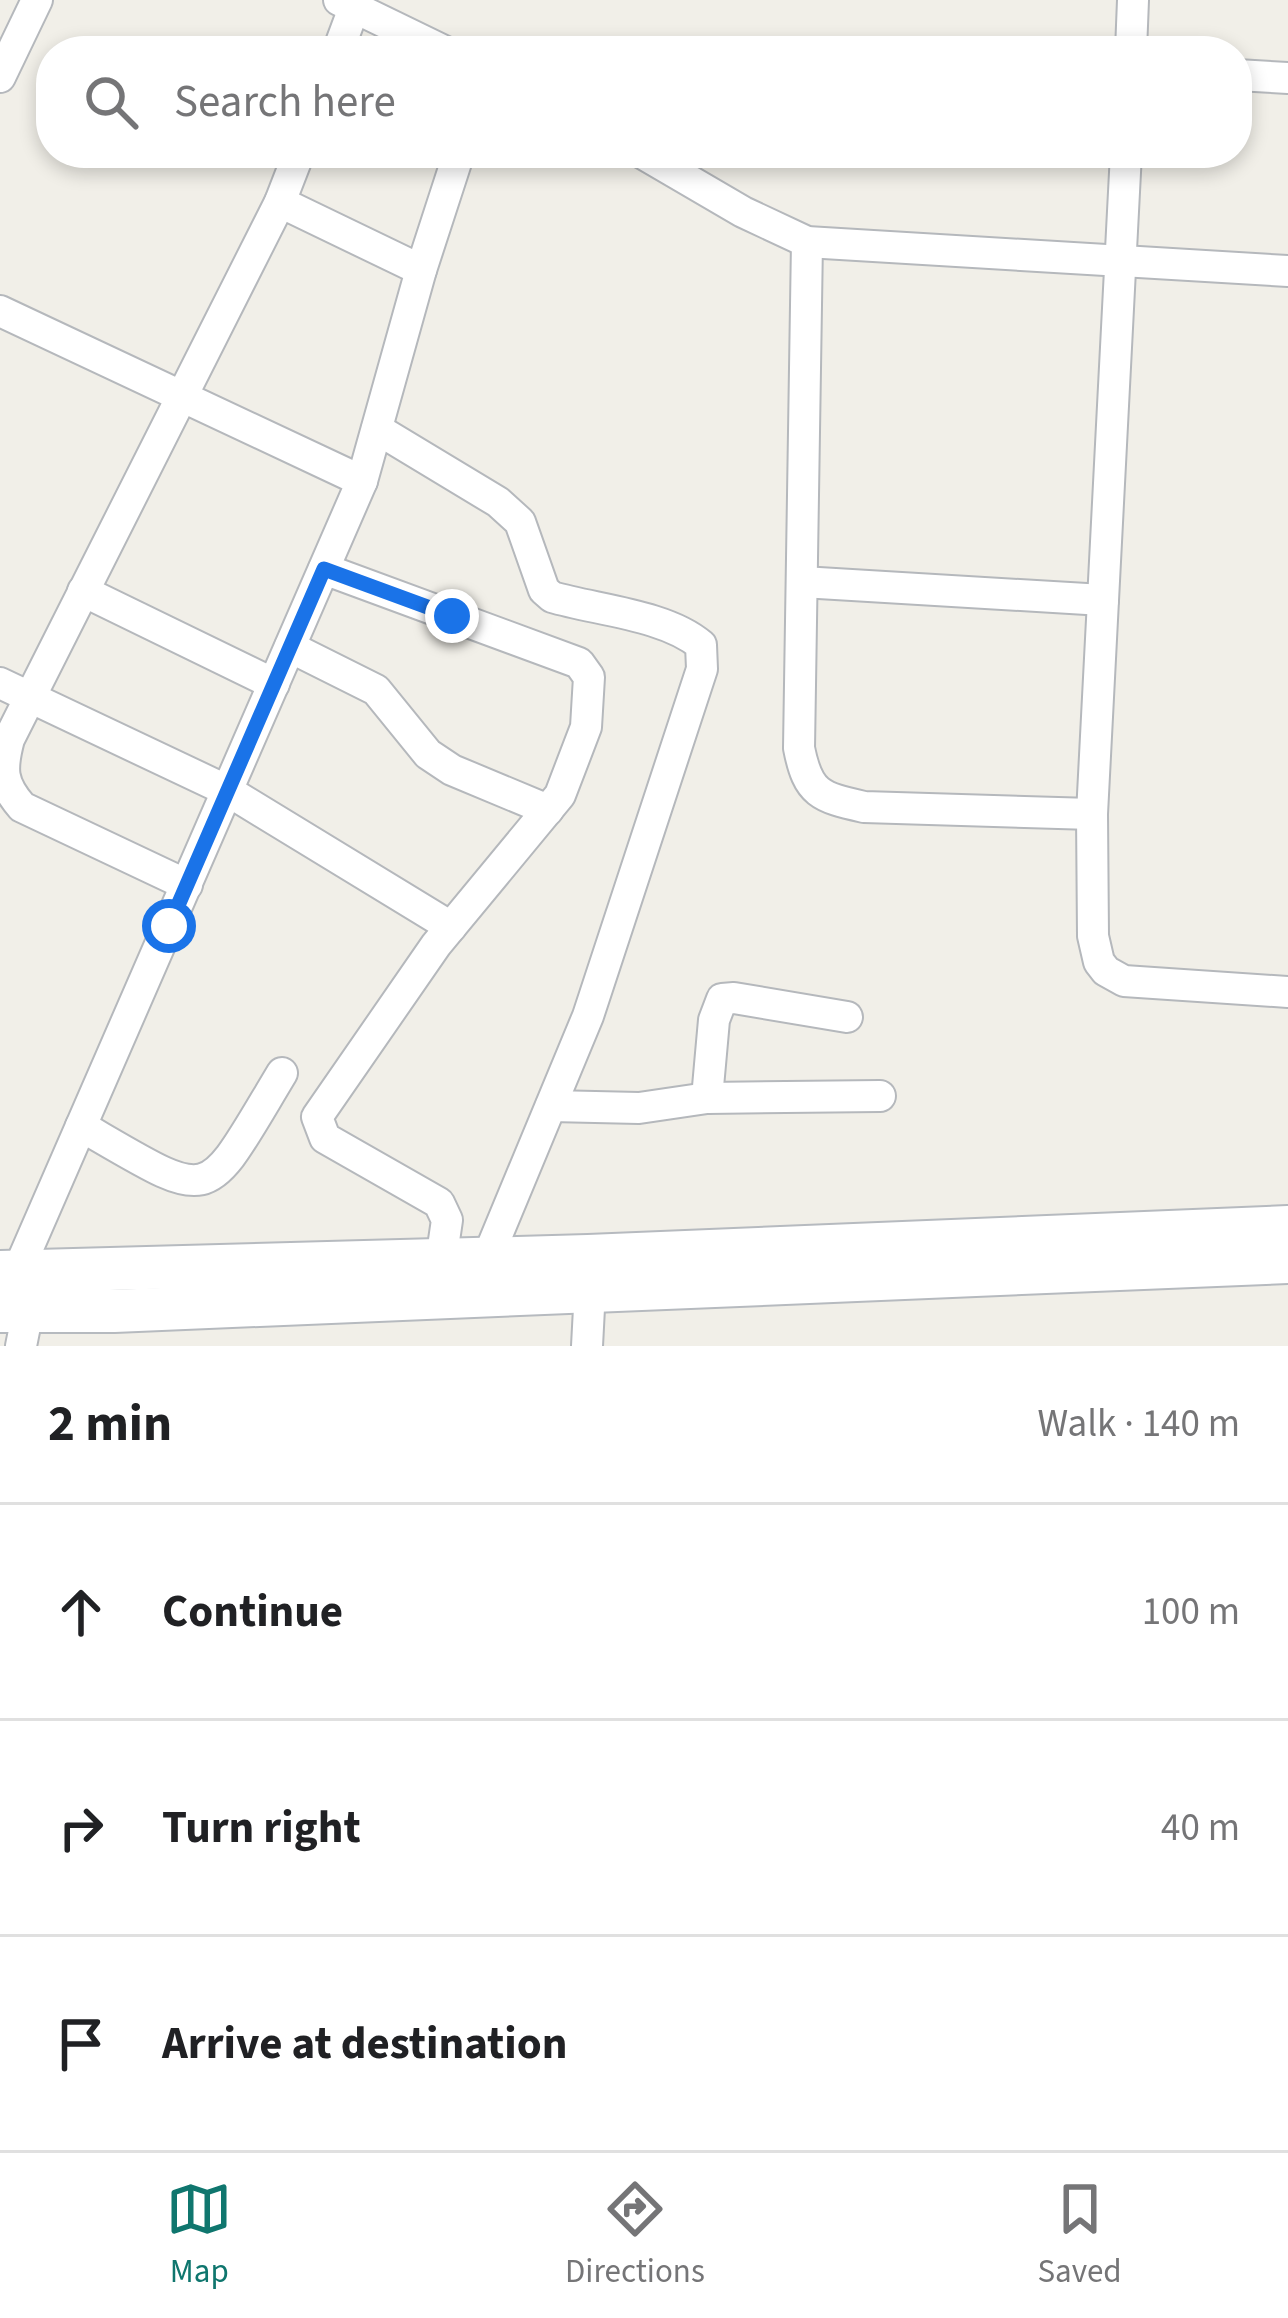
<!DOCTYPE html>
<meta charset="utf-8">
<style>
:root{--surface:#fff;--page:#f2f2f2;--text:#202124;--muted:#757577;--line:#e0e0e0;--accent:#0f766e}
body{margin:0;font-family:"Source Sans 3",sans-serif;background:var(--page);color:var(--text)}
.stop{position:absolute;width:36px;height:36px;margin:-27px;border:9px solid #1a73e8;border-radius:50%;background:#fff}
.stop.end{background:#1a73e8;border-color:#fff;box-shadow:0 3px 12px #0008}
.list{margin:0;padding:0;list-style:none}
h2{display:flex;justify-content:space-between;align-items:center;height:156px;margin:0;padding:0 48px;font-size:51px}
h2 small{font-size:39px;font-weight:400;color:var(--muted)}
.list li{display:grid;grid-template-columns:78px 1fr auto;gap:36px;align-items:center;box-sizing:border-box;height:216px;padding:0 48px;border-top:3px solid var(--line)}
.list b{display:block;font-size:45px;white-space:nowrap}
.list em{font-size:39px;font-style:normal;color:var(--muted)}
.icon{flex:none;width:66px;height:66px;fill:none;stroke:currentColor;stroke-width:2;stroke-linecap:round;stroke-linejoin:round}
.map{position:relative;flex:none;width:1288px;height:1346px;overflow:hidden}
.search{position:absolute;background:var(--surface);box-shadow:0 6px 18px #0003;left:36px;right:36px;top:36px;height:132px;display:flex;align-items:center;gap:30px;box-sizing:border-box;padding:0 42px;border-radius:48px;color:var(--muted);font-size:45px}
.sheet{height:804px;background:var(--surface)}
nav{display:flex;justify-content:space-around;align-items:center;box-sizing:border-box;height:168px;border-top:3px solid var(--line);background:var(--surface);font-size:33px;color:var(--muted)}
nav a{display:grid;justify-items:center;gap:6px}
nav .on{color:var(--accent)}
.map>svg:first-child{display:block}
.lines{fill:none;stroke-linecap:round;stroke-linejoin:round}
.street-casing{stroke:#b5b8bc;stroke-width:34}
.secondary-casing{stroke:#b6babf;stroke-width:46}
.street{stroke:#fff;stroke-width:30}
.secondary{stroke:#fff;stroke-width:42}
.route{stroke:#1a73e8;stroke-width:15}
</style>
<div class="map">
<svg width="1288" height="1346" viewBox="0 0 1288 1346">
<rect width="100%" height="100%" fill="#f1efe8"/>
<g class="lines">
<g class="street-casing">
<g id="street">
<polyline points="339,0 444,51"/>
<polyline points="338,51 354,8"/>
<polyline points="1131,51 1133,0"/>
<polyline points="1237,75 1288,78"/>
<polyline points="0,77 37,0"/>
<polyline points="642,153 743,212 807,242 1288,271"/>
<polyline points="1126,153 1092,814 1093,936 1099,962 1106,971 1124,981 1288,992"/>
<polyline points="280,202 421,270"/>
<path d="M807 242 799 748C808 794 820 797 864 807L1092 814"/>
<polyline points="0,311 362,481"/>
<path d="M377 429 498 502 520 522 544 590 552 597C596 610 666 615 701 645L702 669 588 1016 487 1259"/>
<polyline points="324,569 579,663 589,677 586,727 560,795 436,945 317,1117 325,1138 439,1203 447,1220 441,1261"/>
<polyline points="802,582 1103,600"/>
<polyline points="83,591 274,684"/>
<polyline points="290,647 376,690 428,754 452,770 548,810"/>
<polyline points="0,683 228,791 451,927"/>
<path d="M187 885 22 807C1 783 1 769 9 739L280 202 299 153"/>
<polyline points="707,1098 714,1020 722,999 734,998 847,1017"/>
<polyline points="551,1106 639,1108 707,1098 880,1096"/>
<path d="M81 1126C217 1205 202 1206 282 1073"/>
<polyline points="17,1273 362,481 421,270 459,153"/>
<polyline points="21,1346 28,1311"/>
<polyline points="587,1346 590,1289"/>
</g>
</g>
<g class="secondary-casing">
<g id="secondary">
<polyline points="0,1272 588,1256 1288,1227"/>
<polyline points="0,1311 114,1311 1288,1262"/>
</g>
</g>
<use href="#street" class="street"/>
<use href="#secondary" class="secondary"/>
</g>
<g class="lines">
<polyline class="route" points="169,926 324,569 452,616"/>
</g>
</svg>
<div class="stop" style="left:169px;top:926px"></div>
<div class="stop end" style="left:452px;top:616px"></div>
<div class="search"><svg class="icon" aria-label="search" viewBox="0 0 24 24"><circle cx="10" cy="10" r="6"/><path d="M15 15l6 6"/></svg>Search here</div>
</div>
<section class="sheet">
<h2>2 min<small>Walk · 140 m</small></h2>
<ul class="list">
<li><svg class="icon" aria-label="ahead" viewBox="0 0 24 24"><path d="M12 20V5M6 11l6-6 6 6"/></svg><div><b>Continue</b></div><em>100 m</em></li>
<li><svg class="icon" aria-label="right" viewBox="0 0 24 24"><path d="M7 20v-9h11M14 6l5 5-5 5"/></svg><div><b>Turn right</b></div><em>40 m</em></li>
<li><svg class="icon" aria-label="arrive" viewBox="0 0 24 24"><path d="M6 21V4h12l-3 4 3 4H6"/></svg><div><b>Arrive at destination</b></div></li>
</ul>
</section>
<nav>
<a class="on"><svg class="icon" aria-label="map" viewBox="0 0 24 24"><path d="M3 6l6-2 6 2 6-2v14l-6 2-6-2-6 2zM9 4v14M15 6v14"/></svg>Map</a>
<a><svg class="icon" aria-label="directions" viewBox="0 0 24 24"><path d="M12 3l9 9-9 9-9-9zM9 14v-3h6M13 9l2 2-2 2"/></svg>Directions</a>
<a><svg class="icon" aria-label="saved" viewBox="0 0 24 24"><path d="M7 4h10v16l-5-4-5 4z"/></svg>Saved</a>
</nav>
